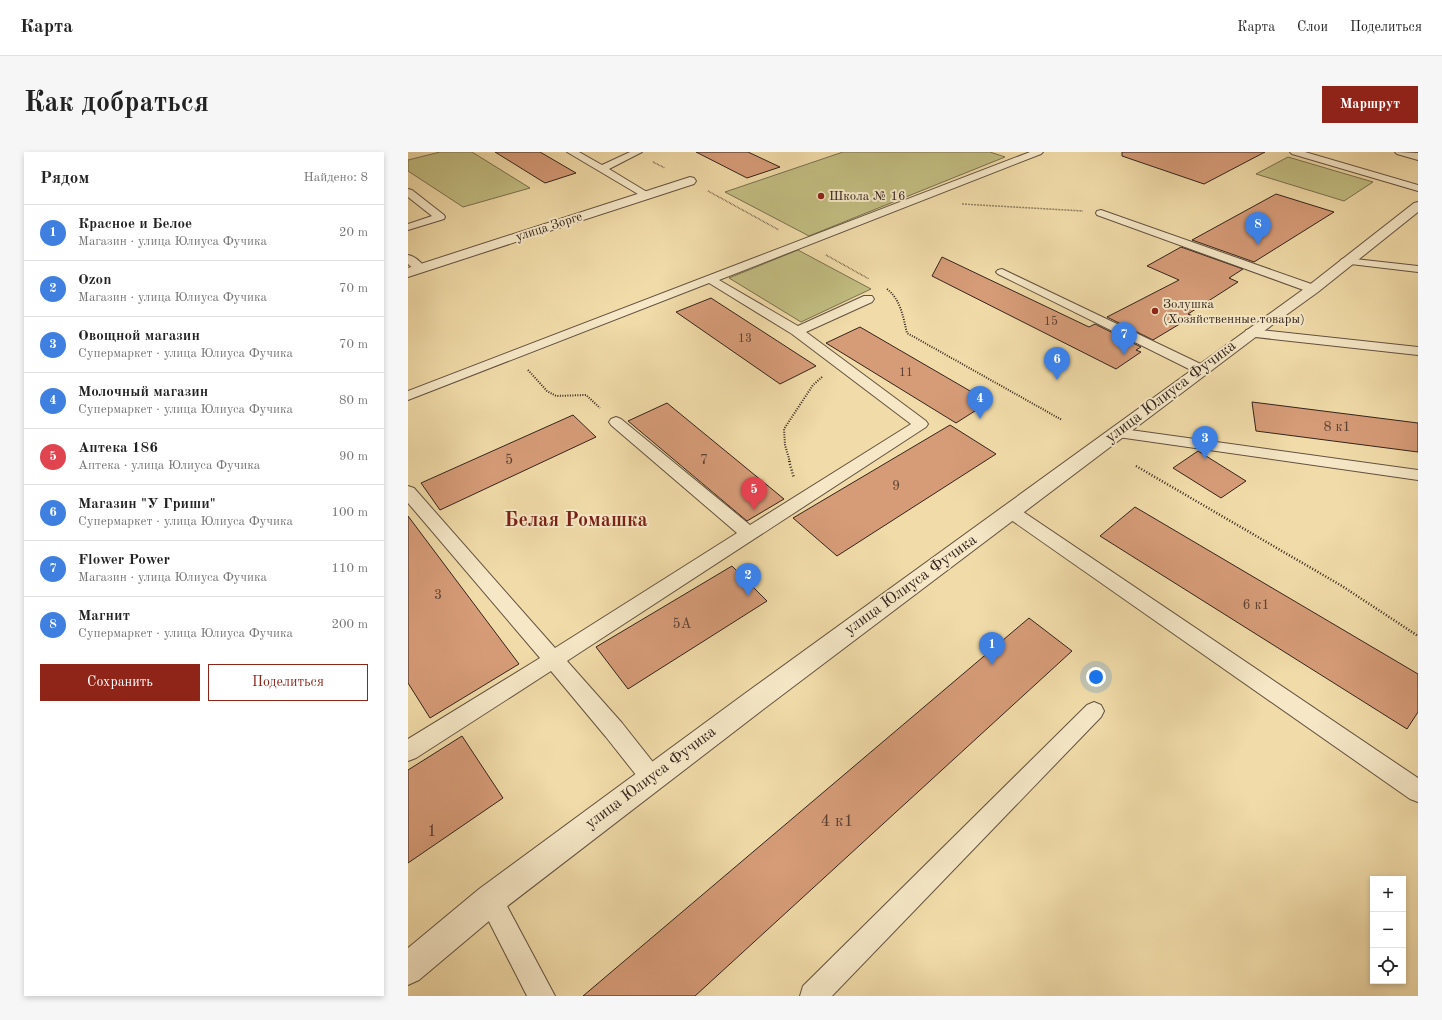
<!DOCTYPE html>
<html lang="ru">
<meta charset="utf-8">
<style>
:root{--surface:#fff;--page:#f6f6f6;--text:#222;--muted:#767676;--line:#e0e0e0;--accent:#8f2418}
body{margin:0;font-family:"Old Standard TT",serif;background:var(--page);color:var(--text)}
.controls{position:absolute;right:12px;bottom:12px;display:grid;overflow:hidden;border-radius:0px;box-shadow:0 2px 6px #0003}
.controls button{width:36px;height:36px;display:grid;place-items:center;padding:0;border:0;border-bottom:1px solid var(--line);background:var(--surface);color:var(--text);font:20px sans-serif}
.you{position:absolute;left:688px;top:525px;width:14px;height:14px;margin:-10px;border:3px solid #fff;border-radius:50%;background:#1a73e8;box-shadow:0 0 0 6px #1a73e833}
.badge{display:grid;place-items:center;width:26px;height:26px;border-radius:50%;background:var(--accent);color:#fff;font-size:13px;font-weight:700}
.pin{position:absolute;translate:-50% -33px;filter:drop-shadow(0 1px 2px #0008)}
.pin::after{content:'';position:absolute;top:21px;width:14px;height:12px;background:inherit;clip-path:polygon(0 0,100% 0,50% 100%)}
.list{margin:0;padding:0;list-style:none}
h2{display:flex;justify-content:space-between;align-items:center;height:52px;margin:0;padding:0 16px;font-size:17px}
h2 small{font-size:13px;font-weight:400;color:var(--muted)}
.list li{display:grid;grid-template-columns:26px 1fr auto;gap:12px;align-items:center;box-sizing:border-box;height:56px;padding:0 16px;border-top:1px solid var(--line)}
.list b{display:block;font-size:15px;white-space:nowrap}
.list p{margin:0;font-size:13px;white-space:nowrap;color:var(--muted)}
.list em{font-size:13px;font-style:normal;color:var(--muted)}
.actions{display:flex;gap:8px;padding:12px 16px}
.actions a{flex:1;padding:9px 0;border:1px solid var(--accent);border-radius:0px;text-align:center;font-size:14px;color:var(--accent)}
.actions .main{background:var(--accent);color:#fff}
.icon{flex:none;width:22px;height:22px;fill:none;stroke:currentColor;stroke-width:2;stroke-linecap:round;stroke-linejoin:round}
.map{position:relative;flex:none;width:1010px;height:844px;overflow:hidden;border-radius:0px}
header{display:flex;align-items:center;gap:24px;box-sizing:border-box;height:56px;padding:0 20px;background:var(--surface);border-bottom:1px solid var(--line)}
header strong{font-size:19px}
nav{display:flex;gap:22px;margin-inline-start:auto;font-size:14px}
.intro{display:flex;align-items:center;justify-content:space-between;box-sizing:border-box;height:96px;padding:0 24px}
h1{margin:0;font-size:28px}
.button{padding:10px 18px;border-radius:0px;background:var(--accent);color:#fff;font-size:14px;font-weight:700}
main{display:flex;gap:24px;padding:0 24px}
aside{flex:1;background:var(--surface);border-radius:0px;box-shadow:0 2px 6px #0003}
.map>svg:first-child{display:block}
.green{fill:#c2be82;stroke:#7a7050}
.building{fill:#d69c78;stroke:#33231d}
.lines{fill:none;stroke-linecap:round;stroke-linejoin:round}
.service-casing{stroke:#625140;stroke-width:2}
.minor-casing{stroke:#625140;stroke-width:2}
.tertiary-casing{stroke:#625140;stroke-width:2}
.path-far2{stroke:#33231d;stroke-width:1.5;stroke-dasharray:0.5 1;stroke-linecap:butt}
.path-far1{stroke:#33231d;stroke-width:2;stroke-dasharray:1 1.5;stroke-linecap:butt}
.path{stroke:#33231d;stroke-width:2.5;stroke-dasharray:1 2;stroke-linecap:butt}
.service{fill:#f6e8c7;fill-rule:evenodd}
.minor{fill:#f6e8c7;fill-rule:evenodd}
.tertiary{fill:#f6e8c7;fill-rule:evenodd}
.poi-dot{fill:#8f2418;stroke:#f6e8c7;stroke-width:1.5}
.labels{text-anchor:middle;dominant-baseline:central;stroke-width:4;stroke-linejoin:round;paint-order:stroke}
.far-number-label{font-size:12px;fill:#5c4134}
.far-poi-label{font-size:13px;fill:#33231d;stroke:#f6e8c7;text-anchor:start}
.far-street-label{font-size:13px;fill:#33231d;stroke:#f6e8c7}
.number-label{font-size:14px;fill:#5c4134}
.street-label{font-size:16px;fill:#33231d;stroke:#f6e8c7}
.near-number-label{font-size:17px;fill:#5c4134}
.district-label{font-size:20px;font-weight:bold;fill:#7a1f14;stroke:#f6e8c7}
</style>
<header>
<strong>Карта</strong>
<nav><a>Карта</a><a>Слои</a><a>Поделиться</a></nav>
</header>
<div class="intro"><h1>Как добраться</h1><a class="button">Маршрут</a></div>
<main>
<aside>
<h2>Рядом<small>Найдено: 8</small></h2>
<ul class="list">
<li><span class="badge" style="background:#3f7fe0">1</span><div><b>Красное и Белое</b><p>Магазин · улица Юлиуса Фучика</p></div><em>20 m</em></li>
<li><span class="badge" style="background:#3f7fe0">2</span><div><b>Ozon</b><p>Магазин · улица Юлиуса Фучика</p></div><em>70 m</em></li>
<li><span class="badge" style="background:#3f7fe0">3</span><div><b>Овощной магазин</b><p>Супермаркет · улица Юлиуса Фучика</p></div><em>70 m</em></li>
<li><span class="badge" style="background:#3f7fe0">4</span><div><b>Молочный магазин</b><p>Супермаркет · улица Юлиуса Фучика</p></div><em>80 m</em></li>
<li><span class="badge" style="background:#e0444e">5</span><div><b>Аптека 186</b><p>Аптека · улица Юлиуса Фучика</p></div><em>90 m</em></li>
<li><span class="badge" style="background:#3f7fe0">6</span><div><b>Магазин &quot;У Гриши&quot;</b><p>Супермаркет · улица Юлиуса Фучика</p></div><em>100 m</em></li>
<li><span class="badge" style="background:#3f7fe0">7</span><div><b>Flower Power</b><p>Магазин · улица Юлиуса Фучика</p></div><em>110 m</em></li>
<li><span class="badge" style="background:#3f7fe0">8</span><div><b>Магнит</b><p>Супермаркет · улица Юлиуса Фучика</p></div><em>200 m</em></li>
</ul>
<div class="actions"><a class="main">Сохранить</a><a>Поделиться</a></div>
</aside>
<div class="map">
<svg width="1010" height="844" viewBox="0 0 1010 844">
<rect width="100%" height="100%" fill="#f1dca9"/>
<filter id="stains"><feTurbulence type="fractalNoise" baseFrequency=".005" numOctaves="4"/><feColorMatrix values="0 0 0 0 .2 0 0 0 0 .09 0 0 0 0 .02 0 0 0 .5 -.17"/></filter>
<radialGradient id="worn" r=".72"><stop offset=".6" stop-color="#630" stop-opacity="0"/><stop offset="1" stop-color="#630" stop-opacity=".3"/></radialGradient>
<g class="green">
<polygon points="32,0 64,0 122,36 55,55 0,19 0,8"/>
<polygon points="435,0 582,0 597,5 401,84 317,40"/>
<polygon points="880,5 965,30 936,49 848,22"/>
<polygon points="390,98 463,137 393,170 321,126"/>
</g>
<g class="building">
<polygon points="87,0 132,0 168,21 137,31"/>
<polygon points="288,0 340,0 372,15 339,26"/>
<polygon points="714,0 857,0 796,32 714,4"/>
<polygon points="868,42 926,60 846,110 784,88"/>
<polygon points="773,95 835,117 821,126 830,130 780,162 785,164 745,188 699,165 771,128 739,114"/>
<polygon points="534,105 681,175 687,172 733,195 728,198 733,200 708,217 524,124"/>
<polygon points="303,146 408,214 372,232 268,160"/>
<polygon points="452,175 581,250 548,271 418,191"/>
<polygon points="844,250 1010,271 1010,300 848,279"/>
<polygon points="259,251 376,347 339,369 220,269"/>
<polygon points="165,263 188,285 32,358 13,331"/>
<polygon points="542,273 588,302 429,404 385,366"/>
<polygon points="790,299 838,329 813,346 765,316"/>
<polygon points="727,355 1010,522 1010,560 999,577 692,384"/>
<polygon points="0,364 111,512 22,566 0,531"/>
<polygon points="324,414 359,449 220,537 188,495"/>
<polygon points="621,466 664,499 287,844 175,844"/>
<polygon points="54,584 95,646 0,711 0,618"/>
</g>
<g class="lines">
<g class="service-casing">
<g id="service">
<polygon points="159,0 171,0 194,13 222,0 234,0 201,17 244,43 239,46 235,45"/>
<polygon points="622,0 635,0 633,2 311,128 390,174 456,144 464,144 466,147 464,150 398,180 518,269 520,272 518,275 159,509 214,571 252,619 255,626 252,633 244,636 236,633 198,585 143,519 8,606 0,609 0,587 132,506 0,351 0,334 6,336 147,496 329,381 203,273 201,270 203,267 208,265 213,267 342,373 503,272 384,182 301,131 0,248 0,239"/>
<polygon points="882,0 897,0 1010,33 1010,39 884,2"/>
<polygon points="0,37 4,38 36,63 37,65 36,67 0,78 0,72 24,64 0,45"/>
<polygon points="693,58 909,134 911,137 909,140 901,140 689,63 688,61 689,59"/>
<path d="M0 103C7 104 14 111 18 117L16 119H8L0 112Z"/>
<polygon points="938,106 1010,114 1010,120 934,111 932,109 934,107"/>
<polygon points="594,117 799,215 801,218 799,221 794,222 789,221 590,122 588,120 590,118"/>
<polygon points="843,177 1010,195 1010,203 838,184 837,181 838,178"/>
<polygon points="708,276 1010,318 1010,328 703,284 700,281 703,278"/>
<polygon points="602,353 608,355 1010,626 1010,650 1002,647 596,363 594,359 596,355"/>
<polygon points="686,550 693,553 696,559 693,565 424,844 392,844 395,834 679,553"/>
<polygon points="82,736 91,739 147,844 119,844 70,748 73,739"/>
</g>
</g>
<g class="minor-casing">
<polygon id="minor" points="282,25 286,26 288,29 286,32 0,125 0,116"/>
</g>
<g class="tertiary-casing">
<g id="tertiary">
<polygon points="987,0 1010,1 1010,8 989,2"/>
<polygon points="1010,50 1010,60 910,140 849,184 357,556 93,759 11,828 0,833 0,796 71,737 339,540 900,134 1006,51"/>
</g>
</g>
<g class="path-far2">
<polyline points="245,10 257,16"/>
<polyline points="300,39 371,78"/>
<polyline points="554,52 675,59"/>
<polyline points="418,103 461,127"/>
</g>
<g class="path-far1">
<path d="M479 137C493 148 495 165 499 181L654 268"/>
<polyline points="120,218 139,239 148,244 178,243 192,256"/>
<polyline points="382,310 377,293 376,277 405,233 414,225"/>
</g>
<g class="path">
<polyline points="381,309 386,326"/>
<polyline points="728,314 934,434 1010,484"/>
</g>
<use href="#service" class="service"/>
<use href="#minor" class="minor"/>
<use href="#tertiary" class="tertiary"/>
</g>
<g class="poi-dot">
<circle cx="413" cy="44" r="4"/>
<circle cx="747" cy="159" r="4"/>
</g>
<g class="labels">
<g class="far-number-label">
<text x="643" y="170">15</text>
<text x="337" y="187">13</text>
<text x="498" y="221">11</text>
</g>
<g class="far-poi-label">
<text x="421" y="44">Школа № 16</text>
<text x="755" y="152">Золушка<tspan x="755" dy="15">(Хозяйственные товары)</tspan></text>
</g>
<g class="far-street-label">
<text transform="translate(141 75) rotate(-18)">улица Зорге</text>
</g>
<g class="number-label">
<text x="929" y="275">8 к1</text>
<text x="101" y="308">5</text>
<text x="296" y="308">7</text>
<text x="488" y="334">9</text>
<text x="30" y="443">3</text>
<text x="848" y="453">6 к1</text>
<text x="274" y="472">5А</text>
</g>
<g class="street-label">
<text transform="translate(763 240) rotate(-37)">улица Юлиуса Фучика</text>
<text transform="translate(503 433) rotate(-36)">улица Юлиуса Фучика</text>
<text transform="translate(243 626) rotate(-37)">улица Юлиуса Фучика</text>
</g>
<g class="near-number-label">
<text x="429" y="669">4 к1</text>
<text x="24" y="679">1</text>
</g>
<g class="district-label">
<text x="168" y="369">Белая Ромашка</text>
</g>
</g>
<rect width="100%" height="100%" filter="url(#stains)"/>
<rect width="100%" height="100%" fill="url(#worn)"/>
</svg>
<div class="controls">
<button>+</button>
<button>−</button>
<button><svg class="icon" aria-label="locate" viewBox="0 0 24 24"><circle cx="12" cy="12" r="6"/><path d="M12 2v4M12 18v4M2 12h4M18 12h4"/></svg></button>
</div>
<div class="you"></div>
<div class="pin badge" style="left:584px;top:513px;background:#3f7fe0">1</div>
<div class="pin badge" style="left:340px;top:444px;background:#3f7fe0">2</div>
<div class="pin badge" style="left:797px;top:307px;background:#3f7fe0">3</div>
<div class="pin badge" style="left:572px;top:267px;background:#3f7fe0">4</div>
<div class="pin badge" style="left:346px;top:358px;background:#e0444e">5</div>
<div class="pin badge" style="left:649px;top:228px;background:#3f7fe0">6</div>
<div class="pin badge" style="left:716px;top:203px;background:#3f7fe0">7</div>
<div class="pin badge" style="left:850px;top:93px;background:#3f7fe0">8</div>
</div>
</main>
